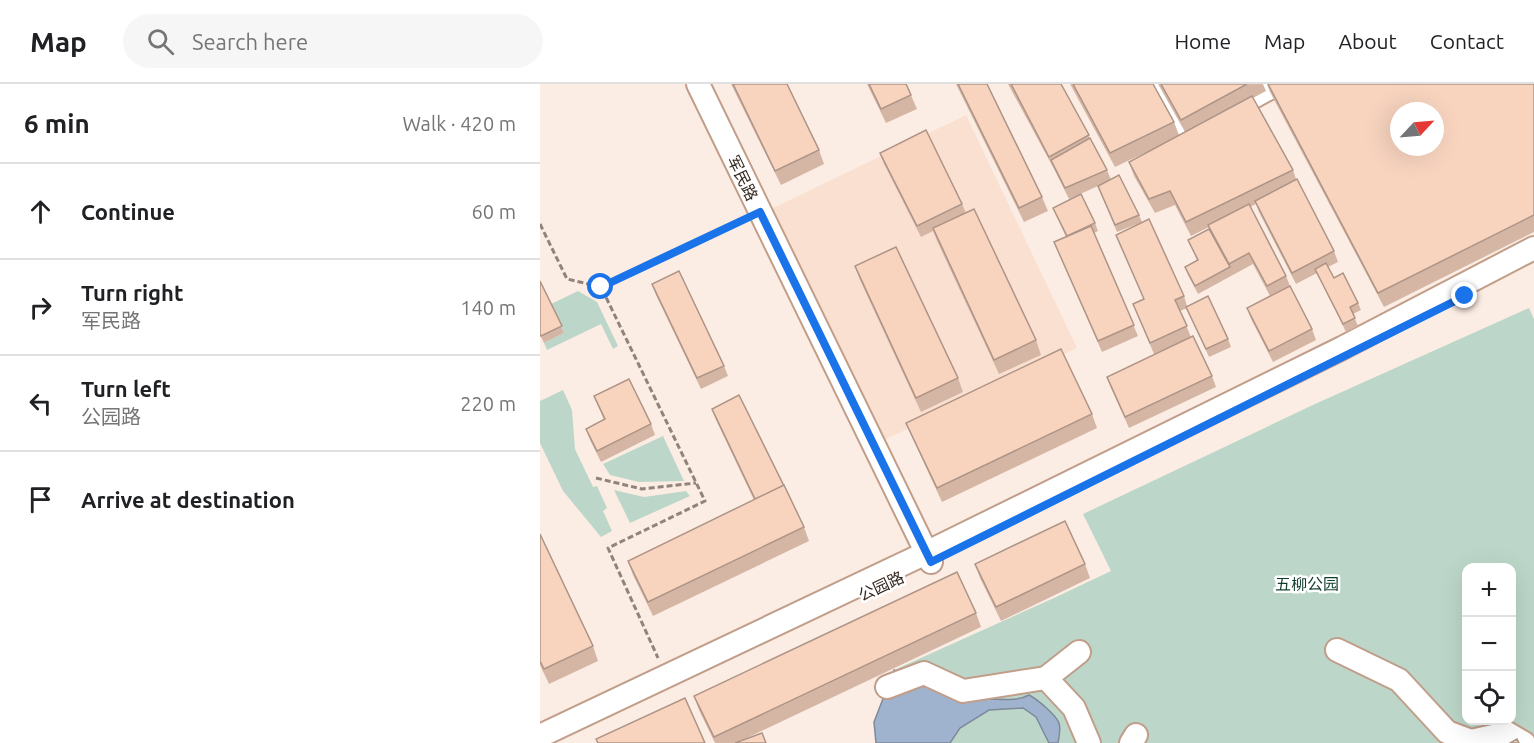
<!DOCTYPE html>
<meta charset="utf-8">
<style>
:root{--surface:#fff;--page:#f6f6f6;--text:#202124;--muted:#757577;--line:#e0e0e0}
body{margin:0;font-family:Ubuntu,"Noto Sans SC",sans-serif;background:var(--page);color:var(--text)}
.controls{position:absolute;right:18px;bottom:18px;display:grid;overflow:hidden;border-radius:12px;box-shadow:0 6px 24px #0002}
.controls button{width:54px;height:54px;display:grid;place-items:center;padding:0;border:0;border-bottom:2px solid var(--line);background:var(--surface);color:var(--text);font:30px sans-serif}
.compass{position:absolute;left:850px;top:18px;width:54px;height:54px;border-radius:50%;background:var(--surface);box-shadow:0 6px 24px #0002;rotate:64deg}
.stop{position:absolute;width:18px;height:18px;margin:-14px;border:4px solid #1a73e8;border-radius:50%;background:#fff}
.stop.end{background:#1a73e8;border-color:#fff;box-shadow:0 2px 6px #0008}
.list{margin:0;padding:0;list-style:none}
h2{display:flex;justify-content:space-between;align-items:center;height:78px;margin:0;padding:0 24px;font-size:26px}
h2 small{font-size:20px;font-weight:400;color:var(--muted)}
.list li{display:grid;grid-template-columns:39px 1fr auto;gap:18px;align-items:center;box-sizing:border-box;height:96px;padding:0 24px;border-top:2px solid var(--line)}
.list b{display:block;font-size:22px;white-space:nowrap}
.list p{margin:0;font-size:20px;white-space:nowrap;color:var(--muted)}
.list em{font-size:20px;font-style:normal;color:var(--muted)}
.icon{flex:none;width:33px;height:33px;fill:none;stroke:currentColor;stroke-width:2;stroke-linecap:round;stroke-linejoin:round}
.map{position:relative;flex:none;width:994px;height:659px;overflow:hidden}
header{display:flex;align-items:center;gap:36px;box-sizing:border-box;height:84px;padding:0 30px;background:var(--surface);border-bottom:2px solid var(--line)}
header strong{font-size:28px}
nav{display:flex;gap:33px;margin-inline-start:auto;font-size:21px}
.search{width:420px;height:54px;background:var(--page);display:flex;align-items:center;gap:15px;box-sizing:border-box;padding:0 21px;border-radius:33px;color:var(--muted);font-size:22px}
main{display:flex}
aside{flex:1;background:var(--surface)}
.map>svg:first-child{display:block}
.built{fill:#fae0d1}
.green{fill:#bcd7c9;fill-rule:evenodd}
.water{fill:#9fb3cf;stroke:#7f899a;stroke-width:1.5}
.lines{fill:none;stroke-linecap:round;stroke-linejoin:round}
.minor-casing{stroke:#c09e8a;stroke-width:26}
.path{stroke:#91837a;stroke-width:3;stroke-dasharray:6 3;stroke-linecap:butt}
.minor{stroke:#fff;stroke-width:22}
.wall{fill:#d5b6a4}
.building{fill:#f8d4bf;stroke:#ae9486;stroke-width:1.5;fill-rule:evenodd}
.route{stroke:#1a73e8;stroke-width:8}
.labels{text-anchor:middle;dominant-baseline:central;stroke-width:5;stroke-linejoin:round;paint-order:stroke}
.street-label{font-size:16px;fill:#34271f;stroke:#fff}
.park-label{font-size:16px;fill:#0f3f2c;stroke:#fff}
</style>
<header>
<strong>Map</strong>
<div class="search"><svg class="icon" aria-label="search" viewBox="0 0 24 24"><circle cx="10" cy="10" r="6"/><path d="M15 15l6 6"/></svg>Search here</div>
<nav><a>Home</a><a>Map</a><a>About</a><a>Contact</a></nav>
</header>
<main>
<aside>
<h2>6 min<small>Walk · 420 m</small></h2>
<ul class="list">
<li><svg class="icon" aria-label="ahead" viewBox="0 0 24 24"><path d="M12 20V5M6 11l6-6 6 6"/></svg><div><b>Continue</b></div><em>60 m</em></li>
<li><svg class="icon" aria-label="right" viewBox="0 0 24 24"><path d="M7 20v-9h11M14 6l5 5-5 5"/></svg><div><b>Turn right</b><p>军民路</p></div><em>140 m</em></li>
<li><svg class="icon" aria-label="left" viewBox="0 0 24 24"><path d="M17 20v-9H6M10 6l-5 5 5 5"/></svg><div><b>Turn left</b><p>公园路</p></div><em>220 m</em></li>
<li><svg class="icon" aria-label="arrive" viewBox="0 0 24 24"><path d="M6 21V4h12l-3 4 3 4H6"/></svg><div><b>Arrive at destination</b></div></li>
</ul>
</aside>
<div class="map">
<svg width="994" height="659" viewBox="0 0 994 659">
<rect width="100%" height="100%" fill="#fcede4"/>
<polygon class="built" points="426,31 537,264 340,358 229,126"/>
<g class="green">
<polygon points="38,207 57,218 78,262 73,265 61,240 7,266 4,259 24,249 11,220"/>
<path d="M989 224 994 235V659H336L334 638 354 586 514 514 571 487 543 430 775 320ZM926 484H972V636H926Z"/>
<polygon points="23,306 32,326 35,365 53,403 57,402 67,424 63,427 72,447 61,453 23,407 0,359 0,317"/>
<polygon points="123,352 144,397 99,398 70,391 63,380"/>
<polygon points="74,406 104,413 146,407 150,412 90,439"/>
</g>
<path class="water" d="M354 586 422 619C445 610 471 621 489 611 497 615 516 631 519 639 521 645 519 653 518 659H509L496 633 483 624 449 626 420 644 410 659H336L334 638Z"/>
<g class="lines">
<g class="minor-casing">
<g id="minor">
<polyline points="158,0 391,478"/>
<polyline points="618,0 646,50 737,0"/>
<polyline points="797,566 859,596 907,648 931,657 967,649 984,659"/>
<polyline points="539,568 506,594 534,624 549,659"/>
<polyline points="347,603 384,589 423,607 506,594"/>
<polyline points="0,652 386,469 802,264 994,164"/>
<polyline points="591,659 596,651"/>
</g>
</g>
<g class="path">
<polyline points="0,140 27,195 61,203 165,417 68,464 118,574"/>
<polyline points="61,203 203,136"/>
<polyline points="56,394 102,405 156,399"/>
</g>
<use href="#minor" class="minor"/>
</g>
<g class="wall">
<polygon points="191,0 247,0 279,66 284,80 241,101"/>
<polygon points="327,0 366,0 377,25 346,39"/>
<polygon points="416,0 447,0 502,113 508,127 484,138"/>
<polygon points="468,0 521,0 567,86 571,96 599,131 602,138 577,148 558,102 529,115 515,87"/>
<polygon points="530,0 613,0 634,38 639,51 645,48 618,0 723,0 726,7 713,14 753,86 756,95 794,167 798,178 788,183 794,194 818,219 821,226 813,230 818,242 806,248 777,189 756,200 719,128 716,120 710,123 746,192 750,202 772,245 776,256 733,278 711,235 707,224 730,212 713,180 658,210 648,191 645,183 657,176 648,156 669,145 669,143 651,152 635,121 615,129 594,92 589,78 615,64 575,83"/>
<polygon points="727,0 994,0 994,148 844,223 730,8"/>
<polygon points="340,69 422,120 426,129 496,256 501,271 459,290 398,159 393,147 381,153 344,80"/>
<polygon points="513,124 555,139 558,147 554,149 598,252 562,268 514,158 526,153"/>
<polygon points="576,151 644,212 647,222 688,255 691,263 669,273 647,224 640,227 651,253 672,292 676,303 589,344 571,304 567,293 650,254 614,270 593,220 604,215"/>
<polygon points="315,182 418,294 423,308 381,328 320,196"/>
<polygon points="0,197 24,249 4,259 0,251"/>
<polygon points="112,200 184,282 188,292 161,305 116,211"/>
<polygon points="54,312 111,340 115,351 61,378 50,356 46,345 64,336"/>
<polygon points="172,325 264,443 269,457 113,532 93,491 88,477 214,416 176,336"/>
<polygon points="552,330 557,344 402,418 372,353 366,339"/>
<polygon points="0,450 53,562 58,577 9,600 0,581"/>
<polygon points="435,480 545,480 550,494 461,537 440,494"/>
<polygon points="436,529 441,543 198,658 226,659 175,659 159,626 154,612"/>
</g>
<g class="building">
<polygon points="193,0 247,0 279,66 235,87"/>
<polygon points="329,0 366,0 371,11 341,25"/>
<polygon points="418,0 447,0 502,113 479,124"/>
<polygon points="471,0 521,0 549,51 509,73"/>
<polygon points="533,0 613,0 634,38 570,69"/>
<polygon points="621,0 707,0 641,36"/>
<path d="M728 0H994V131L838 209ZM859 27H895V63H859Z"/>
<polygon points="712,12 753,86 646,138 630,107 609,115 589,78"/>
<polygon points="386,46 422,120 377,142 340,69"/>
<polygon points="550,54 567,86 525,104 511,76"/>
<polygon points="579,91 599,131 575,141 558,102"/>
<polygon points="757,95 794,167 752,189 715,117"/>
<polygon points="541,110 555,139 527,152 513,124"/>
<polygon points="709,120 746,192 727,202 709,169 689,180 668,141"/>
<polygon points="434,125 496,256 454,276 393,144"/>
<polygon points="609,135 644,212 635,216 647,242 610,259 593,220 604,215 576,151"/>
<polygon points="551,142 594,241 558,257 514,158"/>
<polygon points="669,145 690,183 655,202 645,183 658,176 648,156"/>
<polygon points="356,163 418,294 376,314 315,182"/>
<polygon points="786,179 794,194 803,189 818,219 810,223 815,234 803,240 775,185"/>
<polygon points="139,187 184,282 157,294 112,200"/>
<polygon points="0,197 22,242 1,252 0,250"/>
<polygon points="750,202 772,245 729,267 707,224"/>
<polygon points="668,212 688,255 666,265 646,223"/>
<polygon points="653,252 672,292 585,333 567,293"/>
<polygon points="521,265 552,330 397,404 366,339"/>
<polygon points="89,295 111,340 57,367 46,345 65,335 54,312"/>
<polygon points="199,311 244,402 215,415 172,325"/>
<polygon points="244,401 264,443 108,518 88,477"/>
<polygon points="525,437 545,480 456,523 435,480"/>
<polygon points="0,450 53,562 4,585 0,577"/>
<polygon points="417,488 436,529 174,653 154,612"/>
<polygon points="145,614 165,659 58,659 56,655"/>
<polygon points="222,649 226,659 195,659"/>
<polygon points="977,655 979,659 970,659"/>
</g>
<g class="lines">
<polyline class="route" points="61,203 220,128 391,478 925,212"/>
</g>
<g class="labels">
<g class="street-label">
<text transform="translate(203 94) rotate(64)">军民路</text>
<text transform="translate(341 502) rotate(-25)">公园路</text>
</g>
<g class="park-label">
<text x="767" y="500">五柳公园</text>
</g>
</g>
</svg>
<div class="controls">
<button>+</button>
<button>−</button>
<button><svg class="icon" aria-label="locate" viewBox="0 0 24 24"><circle cx="12" cy="12" r="6"/><path d="M12 2v4M12 18v4M2 12h4M18 12h4"/></svg></button>
</div>
<svg class="compass" viewBox="-18 -18 36 36"><path d="M0-13l5 13h-10z" fill="#e53935"/><path d="M0 13l5-13h-10z" fill="#757577"/></svg>
<div class="stop" style="left:61px;top:203px"></div>
<div class="stop end" style="left:925px;top:212px"></div>
</div>
</main>
